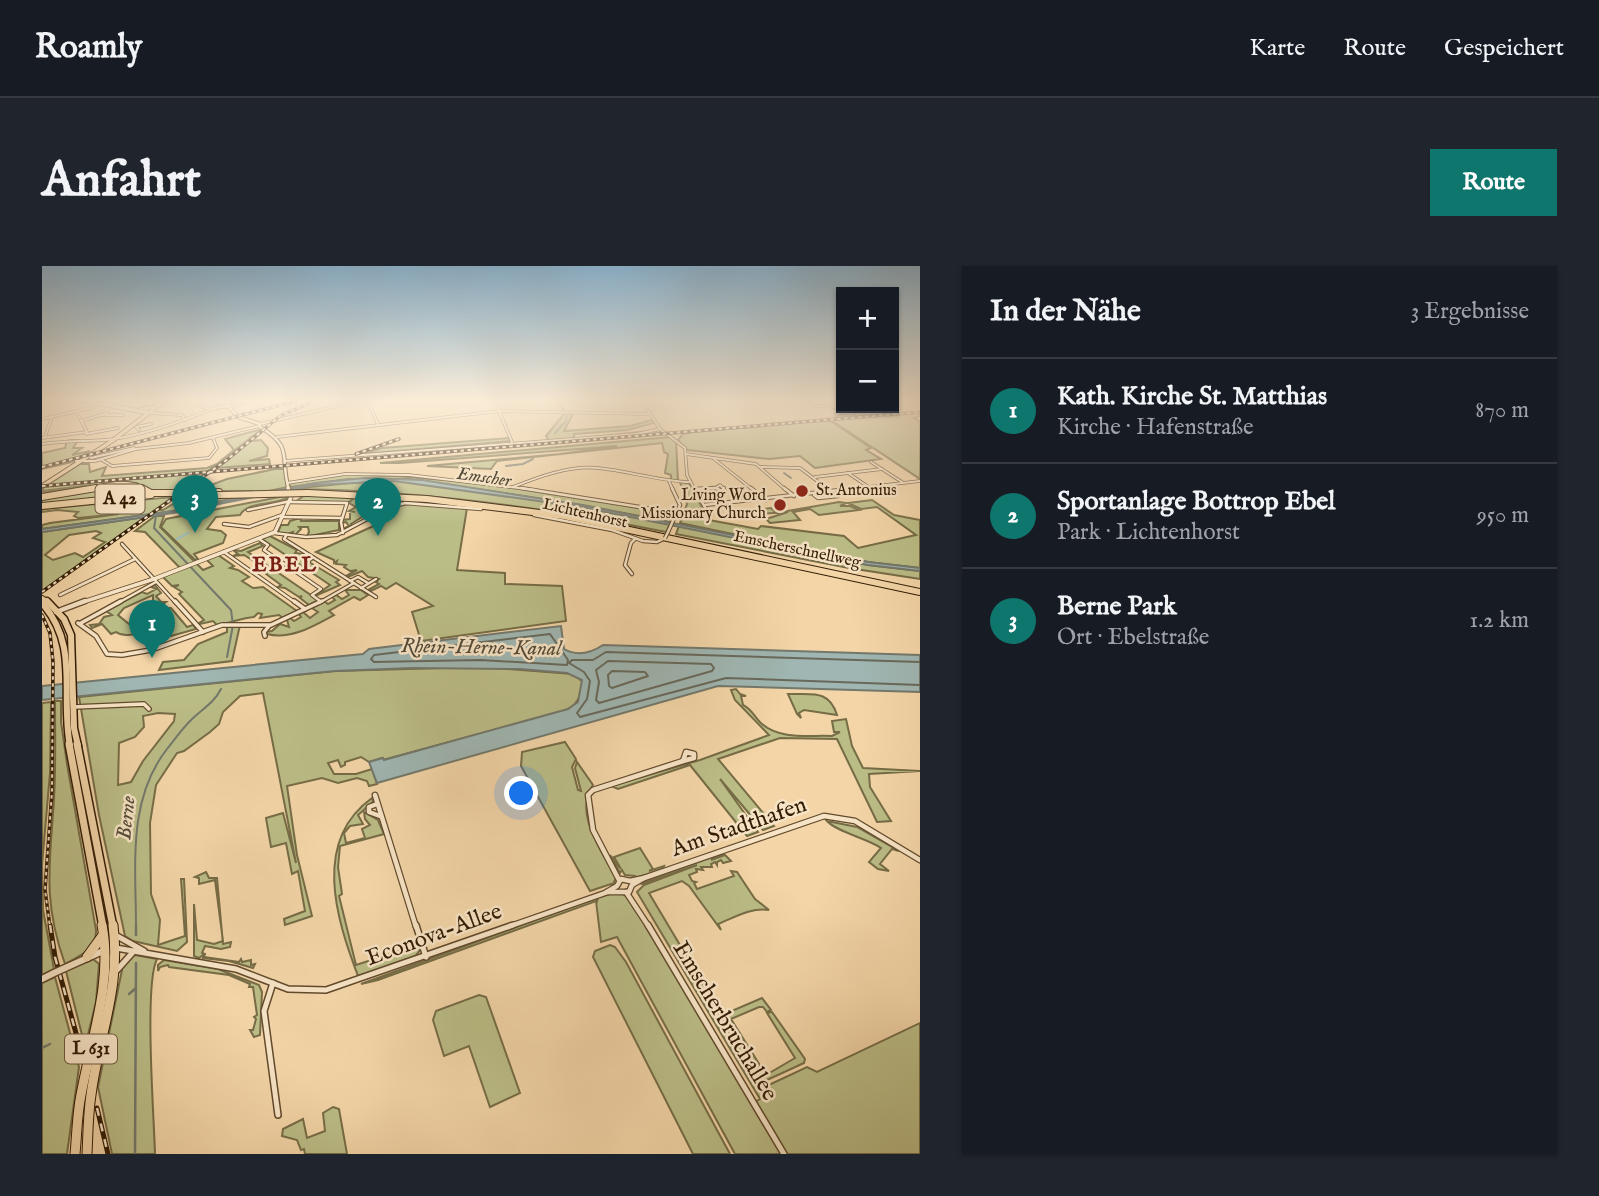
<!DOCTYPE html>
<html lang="de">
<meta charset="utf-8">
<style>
:root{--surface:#171b24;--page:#20242c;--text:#f1f3f6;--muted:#9ea1a6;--line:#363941;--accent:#0f766e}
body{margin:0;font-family:"IM FELL English",serif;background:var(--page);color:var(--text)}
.controls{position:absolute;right:21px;top:21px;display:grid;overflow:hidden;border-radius:0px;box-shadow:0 2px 5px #0004}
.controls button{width:63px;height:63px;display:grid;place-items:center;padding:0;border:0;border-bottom:2px solid var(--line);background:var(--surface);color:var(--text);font:35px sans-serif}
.you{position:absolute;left:480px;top:528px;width:24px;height:24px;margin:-18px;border:5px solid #fff;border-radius:50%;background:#1a73e8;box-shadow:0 0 0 10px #1a73e833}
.badge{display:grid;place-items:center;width:46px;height:46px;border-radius:50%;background:var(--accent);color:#fff;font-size:23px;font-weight:700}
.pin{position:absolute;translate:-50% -58px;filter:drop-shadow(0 2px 4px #0008)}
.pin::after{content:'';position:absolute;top:37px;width:24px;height:21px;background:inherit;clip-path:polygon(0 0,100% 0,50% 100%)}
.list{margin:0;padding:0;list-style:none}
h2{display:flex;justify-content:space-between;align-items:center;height:91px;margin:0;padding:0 28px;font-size:30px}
h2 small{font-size:23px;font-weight:400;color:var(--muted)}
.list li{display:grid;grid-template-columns:46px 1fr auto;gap:21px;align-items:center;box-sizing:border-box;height:105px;padding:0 28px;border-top:2px solid var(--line)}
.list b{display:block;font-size:26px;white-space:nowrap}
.list p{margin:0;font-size:23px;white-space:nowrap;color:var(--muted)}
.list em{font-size:23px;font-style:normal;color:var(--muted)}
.map{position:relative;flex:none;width:878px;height:888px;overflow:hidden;border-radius:0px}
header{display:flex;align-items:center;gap:42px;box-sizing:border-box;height:98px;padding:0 35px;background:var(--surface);border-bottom:2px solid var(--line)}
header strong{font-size:33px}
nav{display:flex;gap:38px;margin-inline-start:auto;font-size:24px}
.intro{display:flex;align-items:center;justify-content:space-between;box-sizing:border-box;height:168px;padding:0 42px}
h1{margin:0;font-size:49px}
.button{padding:18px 32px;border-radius:0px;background:var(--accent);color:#fff;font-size:24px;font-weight:700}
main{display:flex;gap:42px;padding:0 42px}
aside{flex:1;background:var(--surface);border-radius:0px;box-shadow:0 2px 5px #0004}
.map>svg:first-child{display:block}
.green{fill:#bbbd87;stroke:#766c46;stroke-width:2;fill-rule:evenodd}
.water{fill:#9fb6b2;stroke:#73786c;stroke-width:2}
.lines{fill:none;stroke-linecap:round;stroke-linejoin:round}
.shore{stroke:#68695b;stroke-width:2}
.stream-far1{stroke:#73786c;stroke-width:2}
.stream{stroke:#73786c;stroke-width:2.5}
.canal{stroke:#9fb6b2;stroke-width:2.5}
.pedestrian-casing{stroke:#624a2d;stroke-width:3.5}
.minor-far4-casing{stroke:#624a2d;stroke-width:3.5}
.minor-far3-casing{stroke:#624a2d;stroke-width:4.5}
.minor-far2-casing{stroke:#624a2d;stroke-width:6}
.minor-far1-casing{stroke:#624a2d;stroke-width:7}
.minor-casing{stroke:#624a2d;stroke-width:8}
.tertiary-far3-casing{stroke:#624a2d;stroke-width:4.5}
.tertiary-far2-casing{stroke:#624a2d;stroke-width:5}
.tertiary-far1-casing{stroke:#624a2d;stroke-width:7}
.tertiary-casing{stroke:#624a2d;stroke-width:9}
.secondary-casing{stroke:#321c04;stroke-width:5}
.primary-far4-casing{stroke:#321c04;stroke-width:5}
.primary-far3-casing{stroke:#321c04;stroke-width:6}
.primary-far2-casing{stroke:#321c04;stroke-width:9}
.primary-far1-casing{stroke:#321c04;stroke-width:10}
.primary-casing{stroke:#321c04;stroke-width:11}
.motorway-far1-casing{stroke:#321c04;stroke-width:6}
.motorway-casing{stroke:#321c04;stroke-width:8}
.pedestrian{stroke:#f7e4c6;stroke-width:2}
.minor-far4{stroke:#f7e4c6;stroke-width:2}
.minor-far3{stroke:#f7e4c6;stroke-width:2.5}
.minor-far2{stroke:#f7e4c6;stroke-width:3.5}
.minor-far1{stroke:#f7e4c6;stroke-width:4.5}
.minor{stroke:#f7e4c6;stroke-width:5}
.tertiary-far3{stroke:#f7e4c6;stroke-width:2.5}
.tertiary-far2{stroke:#f7e4c6;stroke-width:3.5}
.tertiary-far1{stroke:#f7e4c6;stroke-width:4.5}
.tertiary{stroke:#f7e4c6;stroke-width:6}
.secondary{stroke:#f7e4c6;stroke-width:3.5}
.primary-far4{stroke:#f3d5a7;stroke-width:3.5}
.primary-far3{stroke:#f3d5a7;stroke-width:4.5}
.primary-far2{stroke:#f3d5a7;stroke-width:6}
.primary-far1{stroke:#f3d5a7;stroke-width:7}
.primary{stroke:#f3d5a7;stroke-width:9}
.motorway-far1{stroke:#f3d5a7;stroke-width:4.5}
.motorway{stroke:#f3d5a7;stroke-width:6}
.rail-far1-casing{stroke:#321c04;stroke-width:3.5}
.rail-casing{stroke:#321c04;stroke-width:5}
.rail-far1{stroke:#f7e4c6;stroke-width:2;stroke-dasharray:3.5;stroke-linecap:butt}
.rail{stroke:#f7e4c6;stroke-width:2.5;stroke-dasharray:8;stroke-linecap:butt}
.minor-bridge-casing{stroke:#624a2d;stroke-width:4.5;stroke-linecap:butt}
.tertiary-bridge-casing{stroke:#624a2d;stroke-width:9;stroke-linecap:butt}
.motorway-bridge-casing{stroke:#321c04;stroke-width:8;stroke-linecap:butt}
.minor-bridge{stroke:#f7e4c6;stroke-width:2.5}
.tertiary-bridge{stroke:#f7e4c6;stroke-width:6}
.motorway-bridge{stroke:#f3d5a7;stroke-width:6}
.poi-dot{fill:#8f2418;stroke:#f7e4c6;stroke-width:2.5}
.labels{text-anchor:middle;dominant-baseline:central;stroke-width:5;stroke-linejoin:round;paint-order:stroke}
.far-poi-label{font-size:16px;fill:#321c04;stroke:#f7e4c6;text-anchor:start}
.far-street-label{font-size:16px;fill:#321c04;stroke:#f7e4c6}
.far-water-label{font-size:18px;font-style:italic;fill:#534a38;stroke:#f7e4c6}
.shield{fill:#f7e4c6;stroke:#6d583e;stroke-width:2}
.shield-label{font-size:18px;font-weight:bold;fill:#321c04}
.far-district-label{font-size:21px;font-weight:bold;letter-spacing:2px;fill:#7a1f14;stroke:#f7e4c6}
.water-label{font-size:21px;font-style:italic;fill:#534a38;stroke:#f7e4c6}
.near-street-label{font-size:23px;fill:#321c04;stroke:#f7e4c6}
</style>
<header>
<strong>Roamly</strong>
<nav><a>Karte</a><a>Route</a><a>Gespeichert</a></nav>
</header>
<div class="intro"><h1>Anfahrt</h1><a class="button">Route</a></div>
<main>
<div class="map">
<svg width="878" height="888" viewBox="0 0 878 888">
<rect width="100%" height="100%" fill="#f3d5a7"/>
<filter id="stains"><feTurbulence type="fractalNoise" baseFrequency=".00286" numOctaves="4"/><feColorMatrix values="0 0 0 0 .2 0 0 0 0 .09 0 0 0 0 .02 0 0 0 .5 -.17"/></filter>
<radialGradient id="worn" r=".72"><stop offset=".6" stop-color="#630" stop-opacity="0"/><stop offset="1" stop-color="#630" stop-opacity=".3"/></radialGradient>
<g class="green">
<polygon points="878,147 878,150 872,152 878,156 878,213 789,154"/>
<polygon points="522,148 531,148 522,165 588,160 610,154 612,157 585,164 532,168 532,173 616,164 621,167 508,176 504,170"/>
<polygon points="787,154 829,182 824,184 839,193 773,202 758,190 727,193 645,184 636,174 641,168 652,166"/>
<polygon points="220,163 140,225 103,224 95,217 86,216 0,230 0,227 49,219 0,225 2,221 146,208 5,219 38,198 47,198 48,206 64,201 60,210 165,202 175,198 192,184 183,173"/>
<polygon points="222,164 210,175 219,174 226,182 225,190 207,195 227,193 228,198 174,202"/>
<polygon points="628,171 634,174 636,215 629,214 629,209 623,207 626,188 622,186 620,177 455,195 449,203 385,200 518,188 575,180 358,197 338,197"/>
<polygon points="467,172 468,175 321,188 340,182"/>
<polygon points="29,174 36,174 31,182 40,182 30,189 48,185 30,196 0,203 0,187 23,182 25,175"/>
<polygon points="233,203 242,203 246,221 131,245 0,263 0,259 8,257 77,248 36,252 32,250 36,246 15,244 0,246 0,243 131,231 113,244 121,244 144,230 212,225 153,225 185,213"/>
<path d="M305 208C416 211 524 229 633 248L629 256 540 239 366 213H307L248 221 247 217Z"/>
<path d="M337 214C432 218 534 239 628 258L624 266C500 241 376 224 249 223Z"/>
<polygon points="638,216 647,217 667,254 716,263 719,260 802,270 816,282 874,269 835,241 819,243 806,237 830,234 852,249 878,254 878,302 826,296 638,257 645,238"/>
<polygon points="76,219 87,220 88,224 78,229 0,238 0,232"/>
<path d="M248 229 247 234 243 236 245 232C229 240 206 235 198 249L174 251 165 263 179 265 184 269 181 277 152 288 156 293 153 294 119 261 124 253Z"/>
<path d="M263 229 378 234 405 238C368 236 360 235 326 253L320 251 309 258 310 262 304 264 303 262 307 260 304 256 300 257V254L308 253V246H313L307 245 314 241 307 237 311 233 306 236H253Z"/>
<polygon points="797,236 804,237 798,240 808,240 817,244 777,249 768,243 751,246 758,254 728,257 724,253 746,246 701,249 716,246 715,244 729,242 734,247"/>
<polygon points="368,238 425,242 415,304 463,307 463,318 520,320 524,355 379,375 370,346 391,340 354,317 344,323 339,320 329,325 326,324 337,318 334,316 337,313 326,311 320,305 306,311 304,310 315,304 308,305 302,301 304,299 294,298 295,295 292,297 292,294 274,286 336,258 330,254 351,241"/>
<path d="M113 250H122L118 261 161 304 171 300 165 294 176 289 192 300 188 302 196 304 207 311 200 315 211 322 221 321 255 345 241 352 237 349 218 352 220 348 216 347 212 351C199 352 189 357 175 359L171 355 158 358 157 357 162 354 137 328 140 326 132 321 137 319 130 320 121 311 139 303 103 266 93 265Z"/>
<path d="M103 251 0 325V266ZM54 265 59 267 51 272 63 276 41 291 33 287 11 294 3 289 27 269Z"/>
<polygon points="258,252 259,255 297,255 297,264 268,270 265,270 267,266 266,261 257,261 259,263 253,269 250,269 251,266 243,269 236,266 239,259 246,259 248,255"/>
<polygon points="637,260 826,299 878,305 878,313 807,302 634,268"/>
<polygon points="228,270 255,284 253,287 262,288 259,290 270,294 267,296 297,314 294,316 298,319 273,330 288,319 220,273"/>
<polygon points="218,277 221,280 206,286 276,334 267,339 258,332 260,330 257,331 243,322 236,321 239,319 224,308 227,305 217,307 214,305 220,300 202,289 191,290 196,288 191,284 199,285"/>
<path d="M113 319 119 327 114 330 119 336H124L120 339 122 342H129L145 361 151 359 154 363 129 370 127 365 131 364V360L111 337V329L82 342 76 349 92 362 101 358 104 364C94 368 83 372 74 366L69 368 60 358 50 362 48 359 57 358 62 351 70 349 64 345 100 326 105 328 114 323 109 321Z"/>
<path d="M303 324H319L326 329 318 334 312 331 287 345 292 349C270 361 248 374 225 368L223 366 230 365 238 358 247 361 245 354 248 352 252 355 259 351 257 348 261 346 268 352 276 346 270 342 282 335 286 338 293 334 290 331 294 329 300 333 307 329Z"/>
<polygon points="198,359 190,395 117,404 121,396 142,394 156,378 185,366 185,360"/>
<path d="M438 401 531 408 541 416C538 431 536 440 521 445L341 494 340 492 327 496 319 491 303 496V499L299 501 296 494 286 497 292 508H314L330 503 335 518 327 520 325 515 315 512 296 517 280 512 245 520 255 589 270 650 243 659 242 653 263 645 256 605 250 608 244 577 229 581 224 552 241 547 254 597 221 427 198 430 181 446 177 458 168 466 142 485 135 487 114 519 108 557 109 628 118 654 116 679 143 670 139 613H142L145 676 135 685 91 675 83 670 57 549 37 431 293 405ZM116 447 133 448 132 455 101 495 89 516 76 519 77 477 93 471 102 461 101 450Z"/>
<path d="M694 423 698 428 704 430H699L701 439C710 443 713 452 720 458 739 474 766 469 790 470L798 466H792L790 455 804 453 810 480 821 502 878 505 827 508 828 521 849 555 835 556 795 473 738 472 676 493 732 560 721 564 678 513 716 566 705 570 648 499 576 523 569 520 658 494 727 469 693 434 689 424Z"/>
<path d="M746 428C770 429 787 423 795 449L762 444 757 447 759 452 755 448Z"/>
<path d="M13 435H19V456L25 498 54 664C55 683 38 690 23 698 0 634 8 597 12 533 14 500 13 468 13 435Z"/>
<polygon points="9,436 8,507 0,599 1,644 12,703 0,709 0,437"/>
<path d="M523 476 534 493 530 501 536 524 539 525 533 502 535 496 551 519C531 547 560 585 574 612L570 620 569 618 548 625 479 500 480 486Z"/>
<path d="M330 532 331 536 316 549 321 558 308 560 302 567 304 577 323 572 320 563 328 559 323 553 322 546 336 554 342 568 298 580 296 601 300 628 297 630 314 699 376 679 378 684 372 692 317 713 326 707 316 710C294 652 270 575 330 532Z"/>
<path d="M785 555 815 561 857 585 850 583 838 598 847 605 836 603 827 596 839 582C824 572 795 566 785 555Z"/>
<polygon points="598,582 611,603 607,605 622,600 621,603 594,612 593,610 583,609 580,604 578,607 568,589 579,603 572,591"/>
<path d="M682 587 669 594 683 589 689 595 681 597 679 594 675 596V599L673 596 669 598 670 601H659L661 604 654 603 655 606 647 609 650 615 654 616 652 617 655 623 692 610 689 605 695 606 713 633 727 644C710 641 693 651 676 658L679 664 647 620 640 615 607 627 682 753 685 747 720 732 729 744 725 746 721 741H717L689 753 724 809 753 792 725 747 730 746 763 793 762 797 723 815 690 764 721 816 724 819 729 818 765 801 775 806 878 757V888H693L575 671 559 676 554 635 336 714 319 718 554 632 555 635 556 631 577 626 587 632 711 837 718 833 595 626 602 619 655 599 600 618 597 617 605 614Z"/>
<polygon points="164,606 167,612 175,612 181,678 189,676 188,681 179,683 163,680 160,687 163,688 162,691 197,696 199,693 200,696 209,694 209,699 213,698 211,702 187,695 161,692 161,689 157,692 152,690 152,638 155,674 172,678 181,675 173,614 157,618 157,612 153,611"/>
<polygon points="568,679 573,681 584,696 688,888 651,888 551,691 553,685"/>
<path d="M93 689 115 693C102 718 112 851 113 888H70L56 821 81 699 87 691Z"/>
<polygon points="51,693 57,698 54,736 43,781 24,705"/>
<polygon points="122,694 176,703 217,719 220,726 218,769 212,771 208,764 211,764 214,753 212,751 215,749 211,721 207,721 208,718 187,709 127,701 126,699 118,701 116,705 116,699"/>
<polygon points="13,711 37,801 25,888 0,888 0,717"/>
<polygon points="437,729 444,731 478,827 448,841 427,780 402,790 391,754 394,745"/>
<polygon points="291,841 297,843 305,888 263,888 262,883 259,884 255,874 240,870 241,863 261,853 265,872 283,865 281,847"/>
</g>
<g class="water">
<polygon points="323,212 380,214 540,239 826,296 878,302 878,305 826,299 539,241 352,215 273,219 131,247 0,266 0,263 131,245 273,217"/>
<path d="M519 360 522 383C536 391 549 387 561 379L878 389V426L676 420 335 517 327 496 341 492 342 494 526 443 536 436 540 414 525 407 478 403 369 402 293 405 0 434V420L321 388 327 383Z"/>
</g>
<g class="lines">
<g class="shore">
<polygon points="508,368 526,394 525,399 438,394 332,396 329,393 332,389"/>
<polygon points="566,395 669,398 672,402 670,405 557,437 554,434 557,416 554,404"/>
<polyline points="878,396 564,386 551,394 530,394 527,397 542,406 548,415 545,433 535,447 538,451 684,412 878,419"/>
<polygon points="570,405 603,406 606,410 570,422 567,420 566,409"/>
</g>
<g class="stream-far1">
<polyline points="512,133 523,145"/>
<polyline points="513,167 524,155 525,148"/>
<polyline points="464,200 481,198 491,193"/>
<polyline points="742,207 749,212"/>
<polyline points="114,250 112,262 189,344 191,359 185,391"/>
<path d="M94 661C94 600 85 534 125 483 133 473 140 463 149 454 160 443 172 437 179 423"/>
</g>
<g class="stream">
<polyline points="94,659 94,669"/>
<polyline points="87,728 94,722"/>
<polyline points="0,782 8,778"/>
<polyline points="93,888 94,697"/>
</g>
<polyline class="canal" points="135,273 146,267"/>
<g class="pedestrian-casing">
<polyline id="pedestrian" points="97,164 94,161 109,158"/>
</g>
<g class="minor-far4-casing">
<g id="minor-far4">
<polyline points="139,133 167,143"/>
<polyline points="184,133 186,140 226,133"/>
<polyline points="456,133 457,145 470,176"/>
<polyline points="599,133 618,163 643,182 645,209 653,224"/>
<polyline points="765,133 775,140 795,141"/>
<polyline points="799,133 794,142 801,147 812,148"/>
<polyline points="321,134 328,140 336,158"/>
<polyline points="521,134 532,133"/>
<polyline points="804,146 826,142"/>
<polyline points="107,147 140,149 143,154"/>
<polyline points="64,149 81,149"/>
<polyline points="794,149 801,147"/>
<polyline points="0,153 49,142 70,133"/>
<polyline points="40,155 65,147 61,149"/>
<polyline points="218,158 326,133"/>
<polyline points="44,168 76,162"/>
<polyline points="3,171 10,151"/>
<polyline points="235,171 457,145 608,148"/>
<polyline points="0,172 45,166 35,147"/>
<path d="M0 178C24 174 48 176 72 173 106 168 141 155 173 142"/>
<polyline points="644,188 714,198 744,224"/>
<polyline points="49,192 92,182"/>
<polyline points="671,192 711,224"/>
<polyline points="60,194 70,200 167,192 175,182 171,172"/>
<polyline points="34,195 53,195 94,183 147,177 217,160"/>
<polyline points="243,195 595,168 618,163"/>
<polyline points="829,196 860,216"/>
<polyline points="719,201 758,202 787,224"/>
<polyline points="806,207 825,220"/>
<polyline points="773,211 840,203"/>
<polyline points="627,215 631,224"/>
<polyline points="245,217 303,208 367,209 494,224"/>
<path d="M471 221C496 211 528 199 556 202 587 205 617 215 648 216"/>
<polyline points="674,222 677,224"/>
<polyline points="674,222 678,219 683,224"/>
<polyline points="652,223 674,222"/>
<polyline points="800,224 878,215"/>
</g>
</g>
<g class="minor-far3-casing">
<g id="minor-far3">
<polyline points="479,222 635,247"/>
<polyline points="652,222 668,250"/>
<polyline points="674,222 680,225 682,222"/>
<polyline points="709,222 724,234"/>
<polyline points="742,222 752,230"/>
<polyline points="785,222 789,225"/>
<polyline points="652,223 674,222"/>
<polyline points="772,229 776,232 796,230"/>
<polyline points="248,236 305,237 299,256 301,267"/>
<polyline points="662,239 816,222"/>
<polyline points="206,244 249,235"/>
<polyline points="492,249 570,264 601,275 615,276 623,272"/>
<polyline points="241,251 300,252"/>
<polyline points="182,258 207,261 240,249"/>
<polyline points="626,266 638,239 630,222"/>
<polyline points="232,267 264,271 295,269 348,241 363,237 439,243"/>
<polyline points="244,270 242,273 334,331"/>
<polyline points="217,273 226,279 222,284 279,323 270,329 278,335"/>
<polyline points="80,278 134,337"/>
<polyline points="182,286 254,337"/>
<polyline points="590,308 583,299 589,277 593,273"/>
<polyline points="308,315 316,311 326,317"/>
<polyline points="319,322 334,313"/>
<polyline points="18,329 93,293"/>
<polyline points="76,337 114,316"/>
<polyline points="277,337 312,317"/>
</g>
</g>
<g class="minor-far2-casing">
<g id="minor-far2">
<polyline points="133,335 161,366"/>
<polyline points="252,335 263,343"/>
<polyline points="102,343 93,349 105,361 109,383"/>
<polyline points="36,357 54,370 65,388 80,389 109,384 180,359 229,359 280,335"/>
<polyline points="39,357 79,335"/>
<polyline points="223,370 222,366 227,360"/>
<polyline points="32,441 102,438 107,443"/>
</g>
</g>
<g class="minor-far1-casing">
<g id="minor-far1">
<polygon points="644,486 652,488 652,492 641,495"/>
<polyline points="333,529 374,661"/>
<polyline points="335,538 327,541 327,546 338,550"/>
<polyline points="577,614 551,564 546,529 551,524 641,495"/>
<polyline points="565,626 587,626 590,619 602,612 782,550 813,555 878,594"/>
<polyline points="584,626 607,661"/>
<polyline points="466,661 563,627 575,620 579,613 588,615 602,612"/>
</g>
</g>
<g class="minor-casing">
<g id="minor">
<polyline points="374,659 384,691"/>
<polyline points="606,659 742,888"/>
<polyline points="75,670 102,685"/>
<polyline points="74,682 194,703 246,723 284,724 471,659"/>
<polyline points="75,704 92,685"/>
<polyline points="231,717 222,745 236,849"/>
</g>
</g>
<g class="tertiary-far3-casing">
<path id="tertiary-far3" d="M173 142 186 140 196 151 218 158V161C253 182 237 191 247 224"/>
</g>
<g class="tertiary-far2-casing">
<polyline id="tertiary-far2" points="38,337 112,313 233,266 249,231 246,222"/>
</g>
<g class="tertiary-far1-casing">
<polyline id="tertiary-far1" points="14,346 43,335"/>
</g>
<g class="tertiary-casing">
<g id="tertiary">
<polyline points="23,702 61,685"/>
<polyline points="0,713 12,707"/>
</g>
</g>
<g class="secondary-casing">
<polyline id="secondary" points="34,133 107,147"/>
</g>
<g class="primary-far4-casing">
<g id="primary-far4">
<polyline points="98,144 111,141"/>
<polyline points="0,220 70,175 125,133"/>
</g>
</g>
<g class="primary-far3-casing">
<polyline id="primary-far3" points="0,332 7,337"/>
</g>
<g class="primary-far2-casing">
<g id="primary-far2">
<polyline points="5,335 22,353 29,369 32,462 36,480"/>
<path d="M0 337C38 380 18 428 28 480"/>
</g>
</g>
<g class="primary-far1-casing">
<g id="primary-far1">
<polyline points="27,478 61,661"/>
<polyline points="35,478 71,661"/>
</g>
</g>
<g class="primary-casing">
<g id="primary">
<polyline points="45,691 61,669"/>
<path d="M33 888C35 868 35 848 39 829 49 773 71 716 60 659"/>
<path d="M45 888C46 868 46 848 49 829 57 768 79 722 71 659"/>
</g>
</g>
<g class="motorway-far1-casing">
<path id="motorway-far1" d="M44 224C65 220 85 213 103 224"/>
</g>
<g class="motorway-casing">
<g id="motorway">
<polyline points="100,222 109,227 137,227"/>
<polyline points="155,227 177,226"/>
<polyline points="266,227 385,233 522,250 878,326"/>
<polyline points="0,231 54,222"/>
<polyline points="0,240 109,229"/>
</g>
</g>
<use href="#pedestrian" class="pedestrian"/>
<use href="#minor-far4" class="minor-far4"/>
<use href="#minor-far3" class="minor-far3"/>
<use href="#minor-far2" class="minor-far2"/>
<use href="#minor-far1" class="minor-far1"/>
<use href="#minor" class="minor"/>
<use href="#tertiary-far3" class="tertiary-far3"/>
<use href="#tertiary-far2" class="tertiary-far2"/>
<use href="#tertiary-far1" class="tertiary-far1"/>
<use href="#tertiary" class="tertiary"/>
<use href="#secondary" class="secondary"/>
<use href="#primary-far4" class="primary-far4"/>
<use href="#primary-far3" class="primary-far3"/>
<use href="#primary-far2" class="primary-far2"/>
<use href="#primary-far1" class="primary-far1"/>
<use href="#primary" class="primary"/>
<use href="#motorway-far1" class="motorway-far1"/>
<use href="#motorway" class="motorway"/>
<g class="rail-far1-casing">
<g id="rail-far1">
<polyline points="314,188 357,173"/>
<polyline points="0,201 254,135"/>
<polyline points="0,220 878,146"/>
<polyline points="0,326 186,193 238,150 277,133"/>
<polyline points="0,349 8,367 11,396 10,525 3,624 8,661"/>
</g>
</g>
<g class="rail-casing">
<g id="rail">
<polyline points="8,659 13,691 40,789"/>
<polyline points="55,842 66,888"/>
</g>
</g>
<use href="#rail-far1" class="rail-far1"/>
<use href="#rail" class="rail"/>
<g class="minor-bridge-casing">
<polyline id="minor-bridge" points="623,272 626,266"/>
</g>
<g class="tertiary-bridge-casing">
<polyline id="tertiary-bridge" points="12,707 23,702"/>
</g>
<g class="motorway-bridge-casing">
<polyline id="motorway-bridge" points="133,230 266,227"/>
</g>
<use href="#minor-bridge" class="minor-bridge"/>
<use href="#tertiary-bridge" class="tertiary-bridge"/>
<use href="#motorway-bridge" class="motorway-bridge"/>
</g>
<linearGradient id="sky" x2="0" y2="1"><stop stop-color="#8bb5d2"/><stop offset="0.52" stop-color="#faecd7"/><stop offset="1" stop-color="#faecd7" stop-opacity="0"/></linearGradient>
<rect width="878" height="258" fill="url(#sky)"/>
<g class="poi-dot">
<circle cx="760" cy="225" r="7"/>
<circle cx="738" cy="239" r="7"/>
</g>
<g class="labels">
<g class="far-poi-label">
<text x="774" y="225">St. Antonius</text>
<text x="724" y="230" text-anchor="end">Living Word<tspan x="724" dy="18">Missionary Church</tspan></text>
</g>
<g class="far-street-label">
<text transform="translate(543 248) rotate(13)">Lichtenhorst</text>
<text transform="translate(755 284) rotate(12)">Emscherschnellweg</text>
</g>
<g class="far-water-label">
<text transform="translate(442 212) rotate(8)">Emscher</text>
</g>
<g class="shield">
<rect x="53.5" y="218.5" width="49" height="29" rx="5"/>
<rect x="23" y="768.5" width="52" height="29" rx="5"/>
</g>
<g class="shield-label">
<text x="78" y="233">A 42</text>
<text x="49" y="783">L 631</text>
</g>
<g class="far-district-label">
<text x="243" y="299">EBEL</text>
</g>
<g class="water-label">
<text transform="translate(439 382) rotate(1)">Rhein-Herne-Kanal</text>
<text transform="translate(85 552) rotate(-84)">Berne</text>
</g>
<g class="near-street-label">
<text transform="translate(697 561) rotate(-19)">Am Stadthafen</text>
<text transform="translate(392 669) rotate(-20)">Econova-Allee</text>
<text transform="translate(683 755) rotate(59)">Emscherbruchallee</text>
</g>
</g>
<rect width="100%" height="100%" filter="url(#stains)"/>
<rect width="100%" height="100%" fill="url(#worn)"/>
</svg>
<div class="controls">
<button>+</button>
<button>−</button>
</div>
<div class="you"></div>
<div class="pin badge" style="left:110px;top:392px">1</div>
<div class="pin badge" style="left:336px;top:270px">2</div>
<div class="pin badge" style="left:153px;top:267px">3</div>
</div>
<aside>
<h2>In der Nähe<small>3 Ergebnisse</small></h2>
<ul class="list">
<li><span class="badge">1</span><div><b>Kath. Kirche St. Matthias</b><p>Kirche · Hafenstraße</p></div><em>870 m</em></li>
<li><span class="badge">2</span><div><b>Sportanlage Bottrop Ebel</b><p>Park · Lichtenhorst</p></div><em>950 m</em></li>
<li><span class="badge">3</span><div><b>Berne Park</b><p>Ort · Ebelstraße</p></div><em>1.2 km</em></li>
</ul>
</aside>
</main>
